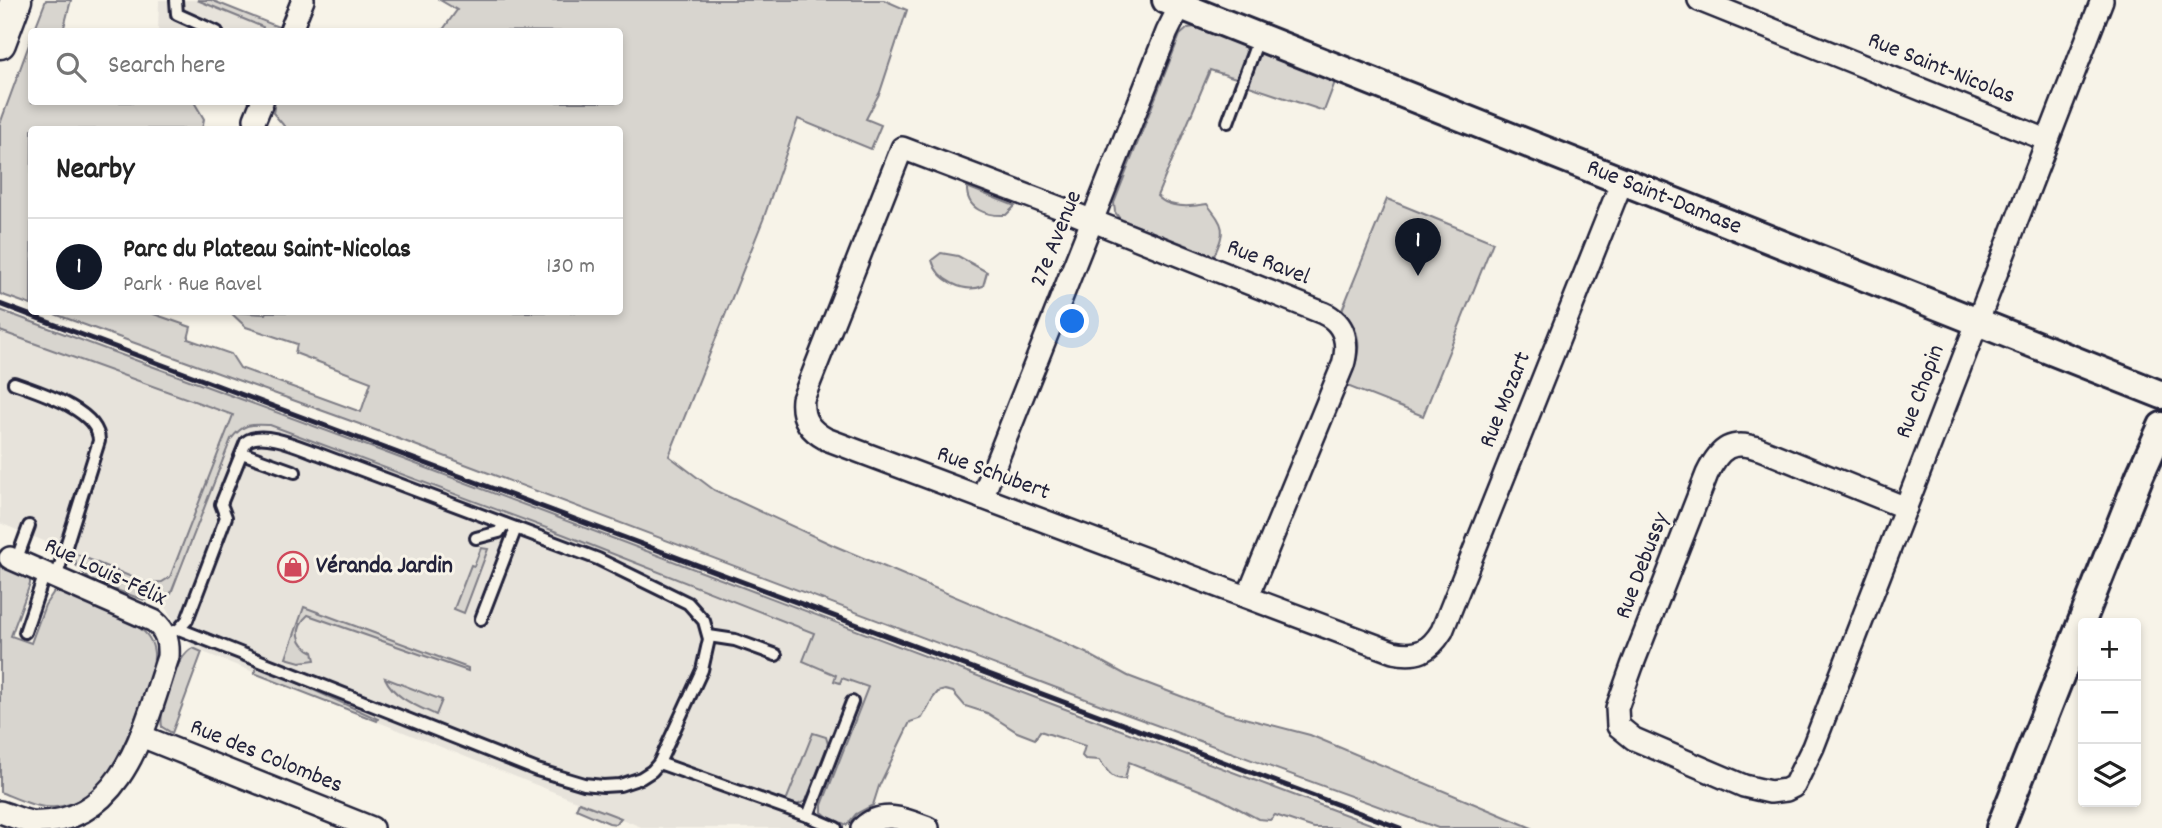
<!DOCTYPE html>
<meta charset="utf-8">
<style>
:root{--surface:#fff;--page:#f6f6f6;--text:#222;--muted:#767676;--line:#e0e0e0;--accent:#111827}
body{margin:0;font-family:Dekko,sans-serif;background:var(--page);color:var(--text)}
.controls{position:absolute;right:21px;bottom:21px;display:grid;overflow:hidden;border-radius:7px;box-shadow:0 4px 10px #0003}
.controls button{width:63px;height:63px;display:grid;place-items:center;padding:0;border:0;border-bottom:2px solid var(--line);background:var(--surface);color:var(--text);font:35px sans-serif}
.you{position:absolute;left:1073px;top:322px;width:24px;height:24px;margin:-18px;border:5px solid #fff;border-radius:50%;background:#1a73e8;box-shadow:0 0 0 10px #1a73e833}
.badge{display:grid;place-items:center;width:46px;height:46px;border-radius:50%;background:var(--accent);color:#fff;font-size:23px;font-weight:700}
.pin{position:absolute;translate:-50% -58px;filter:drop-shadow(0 2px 4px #0008)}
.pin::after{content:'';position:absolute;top:37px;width:24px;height:21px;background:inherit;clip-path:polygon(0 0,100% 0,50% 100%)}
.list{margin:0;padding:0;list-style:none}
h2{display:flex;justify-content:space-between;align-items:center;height:91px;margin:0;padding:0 28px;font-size:30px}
h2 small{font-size:23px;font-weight:400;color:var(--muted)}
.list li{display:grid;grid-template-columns:46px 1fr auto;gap:21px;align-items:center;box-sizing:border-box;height:98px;padding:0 28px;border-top:2px solid var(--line)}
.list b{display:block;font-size:26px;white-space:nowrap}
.list p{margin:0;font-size:23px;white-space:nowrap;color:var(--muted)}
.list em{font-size:23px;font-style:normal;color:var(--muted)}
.icon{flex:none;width:38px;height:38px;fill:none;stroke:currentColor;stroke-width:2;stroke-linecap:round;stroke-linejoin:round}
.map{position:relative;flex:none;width:2162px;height:828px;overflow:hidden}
.search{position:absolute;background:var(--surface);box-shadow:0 4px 10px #0003;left:28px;top:28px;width:595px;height:77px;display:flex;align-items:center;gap:18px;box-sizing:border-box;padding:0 24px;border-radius:7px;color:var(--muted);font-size:26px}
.panel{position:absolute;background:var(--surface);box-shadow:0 4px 10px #0003;left:28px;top:126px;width:595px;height:189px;border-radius:7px}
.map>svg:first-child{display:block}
.built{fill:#e7e3db}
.green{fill:#d8d5cf;stroke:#7d7c85;stroke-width:2}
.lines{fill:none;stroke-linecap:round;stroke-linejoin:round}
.service-casing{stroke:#22223b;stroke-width:16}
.minor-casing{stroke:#22223b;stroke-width:26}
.tertiary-casing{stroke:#22223b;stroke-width:32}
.secondary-casing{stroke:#22223b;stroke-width:35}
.service{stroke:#f7f3e8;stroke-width:10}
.minor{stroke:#f7f3e8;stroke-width:21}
.tertiary{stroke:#f7f3e8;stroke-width:26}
.secondary{stroke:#f7f3e8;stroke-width:30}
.rail{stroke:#22223b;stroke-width:5}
.labels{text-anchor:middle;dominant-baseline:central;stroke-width:6;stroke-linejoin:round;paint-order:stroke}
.street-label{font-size:24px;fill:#22223b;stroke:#f7f3e8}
.poi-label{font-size:24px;font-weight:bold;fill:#22223b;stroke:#f7f3e8;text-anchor:start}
</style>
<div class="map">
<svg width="2162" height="828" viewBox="0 0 2162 828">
<rect width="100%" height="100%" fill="#f7f3e8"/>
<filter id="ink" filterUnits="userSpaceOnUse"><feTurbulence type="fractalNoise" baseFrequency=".0143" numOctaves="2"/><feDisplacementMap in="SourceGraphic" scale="14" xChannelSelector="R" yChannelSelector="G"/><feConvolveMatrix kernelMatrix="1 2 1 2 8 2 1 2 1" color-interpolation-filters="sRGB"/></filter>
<g filter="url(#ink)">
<g class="built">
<polygon points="159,0 211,0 266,22 262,31 158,32"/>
<polygon points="0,331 233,415 171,577 162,582 146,583 0,523"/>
<polygon points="254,424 270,425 565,535 894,665 829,828 644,828 193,648 160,600 171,593 179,577 231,439 240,428"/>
</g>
<g class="green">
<polygon points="46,0 71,0 63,31 34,31"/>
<polygon points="197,0 211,0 281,28 279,31 262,31 263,27"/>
<polygon points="440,0 884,0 907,10 880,92 866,119 881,125 871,149 798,119 763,220 669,456 714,490 835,546 1032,629 1086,653 1128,676 1225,713 1310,735 1532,828 1438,828 1104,706 362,425 49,312 148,312 191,327 188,339 231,354 240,368 361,412 371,382 295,353 297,344 246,327 230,312 265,314 266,312 620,312 620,130 284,130 285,127 273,113 275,102 620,102 620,32 442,31 457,10"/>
<path d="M1195 27 1244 45 1246 52 1236 78 1210 70 1157 196C1169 209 1191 207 1207 204 1225 227 1226 229 1214 256L1120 219 1115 212 1114 203 1180 35 1188 28Z"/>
<polygon points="31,39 32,102 194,102 204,119 202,129 32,130 31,305 0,294 0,124"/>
<polygon points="1262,53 1335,82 1324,111 1246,85 1258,55"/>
<path d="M967 187 1015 206 1006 215C987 216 966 210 967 187Z"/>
<path d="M1387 199 1493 242 1423 416 1347 386C1359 357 1367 336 1342 310Z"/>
<path d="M941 253 958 256 987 272 983 286C964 294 937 280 932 260Z"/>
<path d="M0 310 392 455 1381 828H1314L1275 815 1270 820 1258 819 1217 797 1129 762 1125 779C1111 780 1107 770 1099 760L1085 759 1082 756 1085 746 1040 731 1035 739 1017 732 987 713 965 706 953 692 945 690 938 692 933 698 922 718 910 722 879 786 873 805 856 814 847 825 828 817 822 812V805L868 687 842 678 840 683 834 681 836 675 803 661 814 633 565 535 270 425C251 424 244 423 231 439L171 593 160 600H144L91 581 76 565 74 553 146 583 162 582 170 577 233 415 0 331Z"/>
<polygon points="481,548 488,549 464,613 454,609 471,565 474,566"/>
<path d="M0 564 30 579V584L11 636 31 643 45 605 55 590 63 591 138 627C147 633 153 642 154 653 156 676 118 764 103 782 91 795 74 805 56 807 37 809 18 799 0 792Z"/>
<path d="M304 607 468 668V671L308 615C294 627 296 644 313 652L315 660 300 662 286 658Z"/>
<path d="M193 648 202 652 172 733 162 727C158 710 177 654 193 648Z"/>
<polygon points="258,665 378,719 377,721 254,673"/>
<path d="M385 678 442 700 436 715C417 706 394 698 385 678Z"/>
<polygon points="813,733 826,737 828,744 806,801 797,805 786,801"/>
<polygon points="579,802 621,818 616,824 609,823 576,809"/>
</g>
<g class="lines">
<g class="service-casing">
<g id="service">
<polyline points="176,0 177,14 217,32"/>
<polyline points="1228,122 1259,37"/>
<path d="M14 383C39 392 99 410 99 441L56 578"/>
<polyline points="242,453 295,472"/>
<polyline points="476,538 499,532 504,524"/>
<polyline points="16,561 29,526"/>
<polyline points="481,619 516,528"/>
<polyline points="25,632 45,573"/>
<path d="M166 635 179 629 187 620 226 517 221 504 246 442C262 429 302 448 319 454L598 559 688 603 704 621 709 639 702 670 659 763 652 771 641 778 620 785 603 786 584 784 537 770 179 629"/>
<polyline points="709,636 735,640 776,655"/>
<polyline points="659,763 808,816"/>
<polyline points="836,828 808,816 852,702"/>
</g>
</g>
<g class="minor-casing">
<g id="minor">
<polyline points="1699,0 2047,140"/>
<polyline points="290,32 303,0"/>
<polyline points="255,119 262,102"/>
<polyline points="982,498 1167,32 1183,0"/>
<path d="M1906 508 1760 449C1732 439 1720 447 1707 474L1632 666 1617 708 1618 726 1634 739 1744 786 1770 792 1786 790 1794 786 1813 747C1910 498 2004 248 2102 0"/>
<path d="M1248 596 1343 365C1349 344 1346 323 1323 313L1063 209 902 148 803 399C801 418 809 430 826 439L1393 652C1417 657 1429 652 1442 631L1622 181"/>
<polyline points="141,736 372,828"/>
<path d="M0 812C10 815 20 820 31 822 124 828 146 722 168 657 169 641 166 631 154 621L10 558"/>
<path d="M862 828C882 809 905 819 928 828"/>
</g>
</g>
<g class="tertiary-casing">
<g id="tertiary">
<polyline points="1166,0 2162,395"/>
<polyline points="2000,828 2140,475 2162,426"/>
</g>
</g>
<g class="secondary-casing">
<polyline id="secondary" points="0,43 16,0"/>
</g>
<use href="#service" class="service"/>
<use href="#minor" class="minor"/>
<use href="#tertiary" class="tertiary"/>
<use href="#secondary" class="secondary"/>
<polyline class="rail" points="0,304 1400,828"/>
</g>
</g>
<defs>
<g id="shop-ring" transform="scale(1.575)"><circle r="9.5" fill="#f7f3e8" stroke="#d1495b" stroke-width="1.5"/><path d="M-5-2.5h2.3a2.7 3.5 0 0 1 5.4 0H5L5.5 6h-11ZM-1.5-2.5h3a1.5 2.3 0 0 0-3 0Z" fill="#d1495b"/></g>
</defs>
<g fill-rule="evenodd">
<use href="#shop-ring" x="293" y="567"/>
</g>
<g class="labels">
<g class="street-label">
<text transform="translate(1941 69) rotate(22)">Rue Saint-Nicolas</text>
<text transform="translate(1664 198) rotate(22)">Rue Saint-Damase</text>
<text transform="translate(1057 239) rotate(-68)">27e Avenue</text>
<text transform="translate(1268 263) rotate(22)">Rue Ravel</text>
<text transform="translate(1921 392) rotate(-69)">Rue Chopin</text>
<text transform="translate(1506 400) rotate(-68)">Rue Mozart</text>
<text transform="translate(993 474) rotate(20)">Rue Schubert</text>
<text transform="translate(1643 566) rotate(-69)">Rue Debussy</text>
<text transform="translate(105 573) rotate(25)">Rue Louis-Félix</text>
<text transform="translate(266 757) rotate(22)">Rue des Colombes</text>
</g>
<g class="poi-label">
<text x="316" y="567">Véranda Jardin</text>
</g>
</g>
</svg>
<div class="controls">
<button>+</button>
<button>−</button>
<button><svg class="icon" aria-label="layers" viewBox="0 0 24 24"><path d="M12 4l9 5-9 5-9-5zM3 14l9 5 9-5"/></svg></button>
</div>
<div class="you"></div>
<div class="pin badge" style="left:1418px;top:276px">1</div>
<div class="search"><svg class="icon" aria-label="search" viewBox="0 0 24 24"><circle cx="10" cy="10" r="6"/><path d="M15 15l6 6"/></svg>Search here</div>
<section class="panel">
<h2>Nearby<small></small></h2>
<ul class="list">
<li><span class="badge">1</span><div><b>Parc du Plateau Saint-Nicolas</b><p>Park · Rue Ravel</p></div><em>130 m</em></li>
</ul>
</section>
</div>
